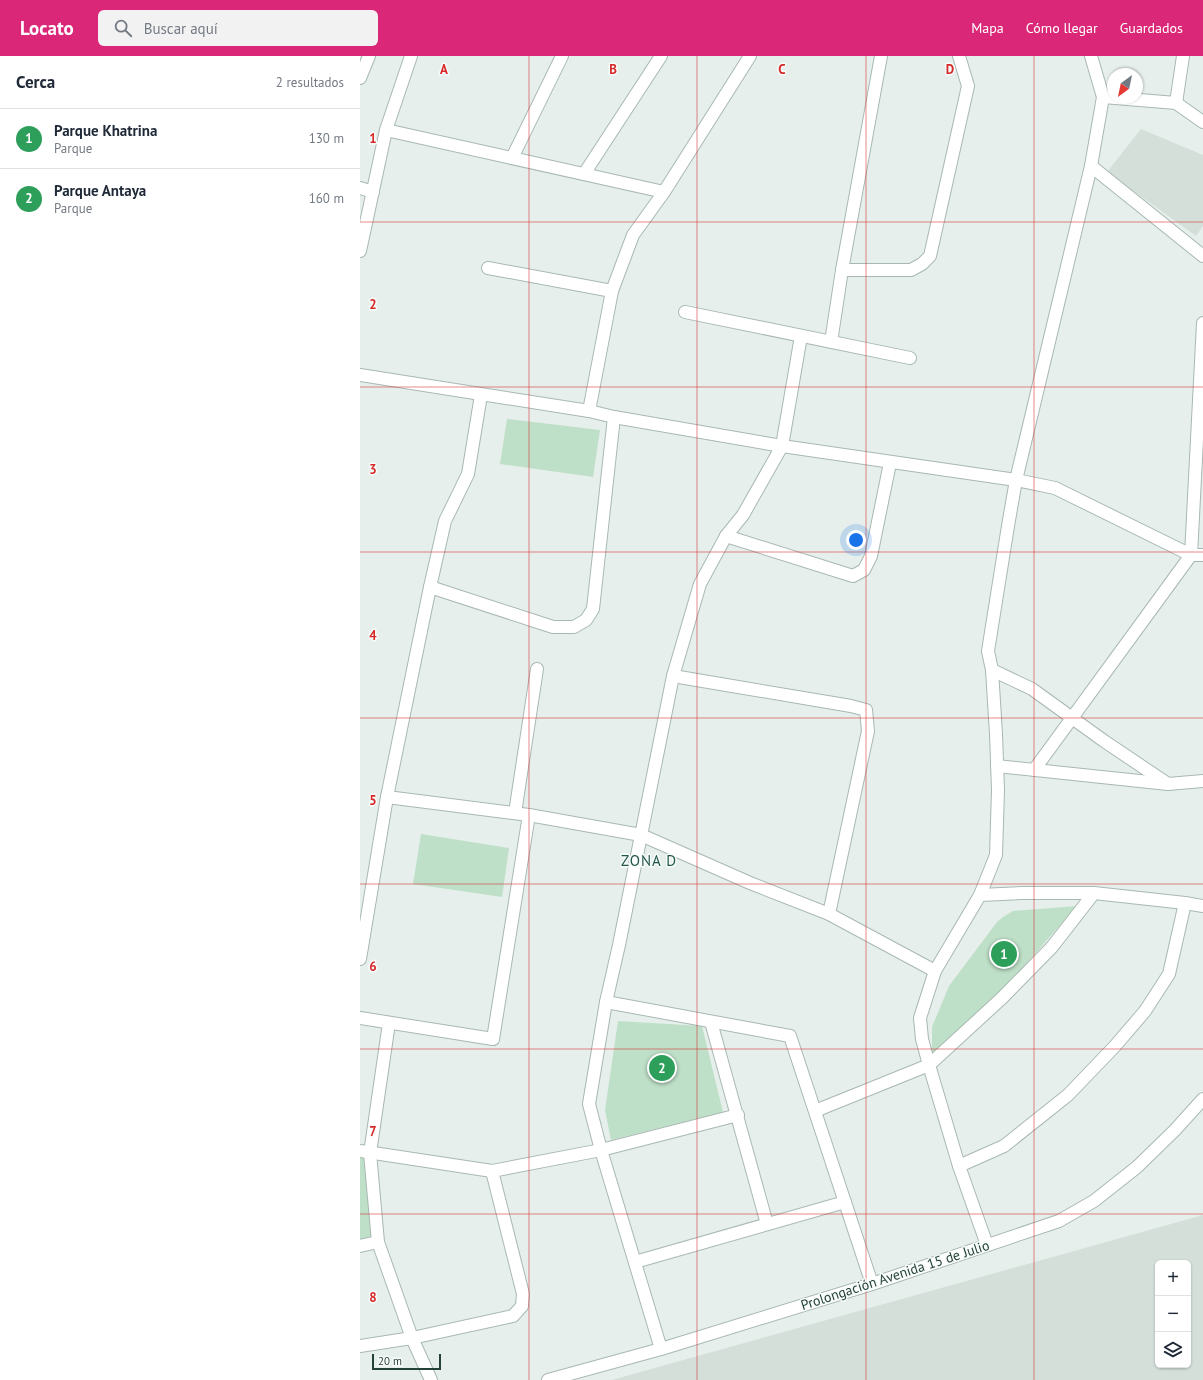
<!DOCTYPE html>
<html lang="es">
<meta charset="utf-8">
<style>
:root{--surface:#fff;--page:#f2f2f3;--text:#1f2937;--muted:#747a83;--line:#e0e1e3;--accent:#db2777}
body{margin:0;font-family:"PT Sans",sans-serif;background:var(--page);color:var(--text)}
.controls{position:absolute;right:12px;bottom:12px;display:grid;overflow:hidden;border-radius:6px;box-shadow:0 1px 3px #0004}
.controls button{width:36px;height:36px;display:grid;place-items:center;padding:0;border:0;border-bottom:1px solid var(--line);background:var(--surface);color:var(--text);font:20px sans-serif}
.compass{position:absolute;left:747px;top:12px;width:36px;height:36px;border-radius:50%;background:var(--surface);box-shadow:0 1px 3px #0004;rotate:213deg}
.scale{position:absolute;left:12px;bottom:10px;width:69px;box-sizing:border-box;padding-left:4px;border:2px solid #24423a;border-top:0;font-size:11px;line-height:14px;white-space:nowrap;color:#24423a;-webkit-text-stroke:3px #f7fbf9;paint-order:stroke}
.you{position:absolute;left:496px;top:484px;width:14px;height:14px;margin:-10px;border:3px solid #fff;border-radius:50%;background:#1a73e8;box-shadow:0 0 0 6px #1a73e833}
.badge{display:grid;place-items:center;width:26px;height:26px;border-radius:50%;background:var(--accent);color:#fff;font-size:13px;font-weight:700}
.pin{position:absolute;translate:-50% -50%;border:2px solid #fff;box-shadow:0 1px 4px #0006}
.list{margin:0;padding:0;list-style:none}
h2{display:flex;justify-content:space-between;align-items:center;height:52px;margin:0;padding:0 16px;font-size:17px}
h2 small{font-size:13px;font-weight:400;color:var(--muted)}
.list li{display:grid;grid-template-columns:26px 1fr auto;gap:12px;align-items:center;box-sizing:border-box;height:60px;padding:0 16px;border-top:1px solid var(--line)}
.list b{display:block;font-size:15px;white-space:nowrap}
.list p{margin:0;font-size:13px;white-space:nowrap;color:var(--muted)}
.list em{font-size:13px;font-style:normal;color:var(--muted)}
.icon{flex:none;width:22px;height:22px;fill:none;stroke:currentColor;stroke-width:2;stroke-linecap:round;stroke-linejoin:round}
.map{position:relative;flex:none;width:843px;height:1324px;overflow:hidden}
header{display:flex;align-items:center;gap:24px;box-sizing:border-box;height:56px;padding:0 20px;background:var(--accent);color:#fff}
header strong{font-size:19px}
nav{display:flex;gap:22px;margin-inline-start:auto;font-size:14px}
.search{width:280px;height:36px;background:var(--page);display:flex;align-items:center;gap:10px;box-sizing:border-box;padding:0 14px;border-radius:6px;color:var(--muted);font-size:15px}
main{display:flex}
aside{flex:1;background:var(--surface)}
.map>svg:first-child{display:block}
.built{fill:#d4dfda;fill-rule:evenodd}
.green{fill:#bfe0c8}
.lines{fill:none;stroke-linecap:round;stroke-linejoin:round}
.pedestrian-casing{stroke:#a8b8b2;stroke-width:14}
.minor-casing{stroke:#a8b8b2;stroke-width:14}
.tertiary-casing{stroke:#a8b8b2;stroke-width:14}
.pedestrian{stroke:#fff;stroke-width:12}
.minor{stroke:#fff;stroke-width:12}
.tertiary{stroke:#fff;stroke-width:12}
.grid{fill:none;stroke:#d62828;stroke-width:1;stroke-opacity:0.55}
.labels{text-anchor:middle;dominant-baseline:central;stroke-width:3;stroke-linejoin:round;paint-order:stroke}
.street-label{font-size:14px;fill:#24423a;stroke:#f7fbf9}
.neighbourhood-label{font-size:15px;letter-spacing:1px;fill:#1f5548;stroke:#f7fbf9}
.grid-label{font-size:13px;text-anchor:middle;font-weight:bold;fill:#d62828;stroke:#f7fbf9;stroke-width:3;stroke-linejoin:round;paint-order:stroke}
</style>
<header>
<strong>Locato</strong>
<div class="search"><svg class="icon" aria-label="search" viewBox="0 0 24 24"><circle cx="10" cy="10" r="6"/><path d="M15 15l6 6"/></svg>Buscar aquí</div>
<nav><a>Mapa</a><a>Cómo llegar</a><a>Guardados</a></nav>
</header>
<main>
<aside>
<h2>Cerca<small>2 resultados</small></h2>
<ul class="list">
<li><span class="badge" style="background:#2e9e5b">1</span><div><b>Parque Khatrina</b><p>Parque</p></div><em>130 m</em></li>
<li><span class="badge" style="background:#2e9e5b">2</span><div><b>Parque Antaya</b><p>Parque</p></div><em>160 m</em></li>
</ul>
</aside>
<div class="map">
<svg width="843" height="1324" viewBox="0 0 843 1324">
<rect width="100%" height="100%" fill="#e6efeb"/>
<g class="built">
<polygon points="781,73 843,99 843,170 836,180 747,116"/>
<path d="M843 1159V1324H252L273 1318ZM798 1207H828V1309H798Z"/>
</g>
<g class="green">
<polygon points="147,363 240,374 233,421 140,408"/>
<polygon points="61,778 149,792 142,841 53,828"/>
<polygon points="717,850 643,934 572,1001 572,971 589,930 637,866 643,861 653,855"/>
<polygon points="258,965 342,970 363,1056 251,1084 245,1054"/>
<polygon points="5,1100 20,1180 0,1185 0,1101"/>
</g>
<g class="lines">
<g class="pedestrian-casing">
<polyline id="pedestrian" points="133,983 169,759"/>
</g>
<g class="minor-casing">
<g id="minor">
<polyline points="743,41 816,47 843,66"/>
<polyline points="816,47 823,0"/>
<polyline points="26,74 304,136"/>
<polyline points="152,102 202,0"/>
<polyline points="731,110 843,200"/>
<polyline points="224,118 301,0"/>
<polyline points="0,132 13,136"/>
<polyline points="128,212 252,235"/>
<polyline points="482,214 551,214 562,208 570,200 608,30 599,0"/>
<polyline points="325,256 550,302"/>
<polyline points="471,286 482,214 521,0"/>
<polyline points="0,319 229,355 254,361 422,390 656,424 695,432 831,499 843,499"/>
<polyline points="229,355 252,235 273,179 304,136 390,0"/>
<polyline points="366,480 493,520 504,514 511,500 530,407"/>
<polyline points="70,531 193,571 214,571 226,564 233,553 254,361"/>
<polyline points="632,614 672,633 744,685 808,728"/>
<polyline points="313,620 491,650 506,654 508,675 469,858"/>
<polyline points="637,710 808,728 843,725"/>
<polyline points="674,714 831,499 843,267"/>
<polyline points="27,741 169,759 281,779 390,827 469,858 575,915"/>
<polyline points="155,757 177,613"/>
<polyline points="620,839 636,799 638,734 636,678 632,614 628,595 648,470 656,424 731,110 743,41 731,0"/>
<polyline points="0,903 27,741 70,531 85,465 108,418 121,339"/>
<polyline points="246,946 430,980 512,1228"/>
<polyline points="0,962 133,983"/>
<polyline points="351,966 407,1168"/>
<polyline points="29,967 10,1097 18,1186 52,1282 71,1324"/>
<polyline points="455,1055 569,1009 642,942 692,891 734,837"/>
<polyline points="0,1095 132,1115 241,1094 378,1059"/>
<polyline points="599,1110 644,1090 708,1039 755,990 785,955 809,918 825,847"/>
<polyline points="627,1189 599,1110 569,1009 562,983 560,962 575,915 620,839 661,837 734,837 825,847 843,850"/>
<polyline points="0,1190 18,1186"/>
<polyline points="275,1206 485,1146"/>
<polyline points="0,1290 52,1282 153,1260 162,1250 163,1238 132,1115"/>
<polyline points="301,1293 241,1094 229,1048 246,946 259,889 313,620 340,528 366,480 383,459 422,390 441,280"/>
<polyline points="188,1324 301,1293 512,1228 699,1165 734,1145 777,1111 815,1074 843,1043"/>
</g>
</g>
<g class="tertiary-casing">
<g id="tertiary">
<polyline points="0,22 9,0"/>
<polyline points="0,195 26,74 51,0"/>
</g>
</g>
<use href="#pedestrian" class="pedestrian"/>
<use href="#minor" class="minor"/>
<use href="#tertiary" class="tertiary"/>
</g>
<path class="grid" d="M169 0V1324M337 0V1324M506 0V1324M674 0V1324M0 166H843M0 331H843M0 496H843M0 662H843M0 828H843M0 993H843M0 1158H843"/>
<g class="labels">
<g class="street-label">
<text transform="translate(535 1219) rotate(-18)">Prolongación Avenida 15 de Julio</text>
</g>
<g class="neighbourhood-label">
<text x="289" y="804">ZONA D</text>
</g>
</g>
<g class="grid-label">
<text x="84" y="18">A</text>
<text x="253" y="18">B</text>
<text x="422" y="18">C</text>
<text x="590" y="18">D</text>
<text x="13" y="87">1</text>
<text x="13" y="253">2</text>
<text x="13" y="418">3</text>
<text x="13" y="584">4</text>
<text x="13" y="749">5</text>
<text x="13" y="915">6</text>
<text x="13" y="1080">7</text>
<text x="13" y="1246">8</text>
</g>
</svg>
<div class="controls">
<button>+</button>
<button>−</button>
<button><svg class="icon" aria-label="layers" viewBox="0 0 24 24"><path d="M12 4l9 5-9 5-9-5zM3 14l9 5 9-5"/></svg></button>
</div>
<svg class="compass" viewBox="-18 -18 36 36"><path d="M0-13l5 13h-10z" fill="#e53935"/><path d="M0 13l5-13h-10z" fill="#747a83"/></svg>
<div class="scale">20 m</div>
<div class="you"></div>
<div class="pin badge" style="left:644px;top:898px;background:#2e9e5b">1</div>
<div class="pin badge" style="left:302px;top:1012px;background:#2e9e5b">2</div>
</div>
</main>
